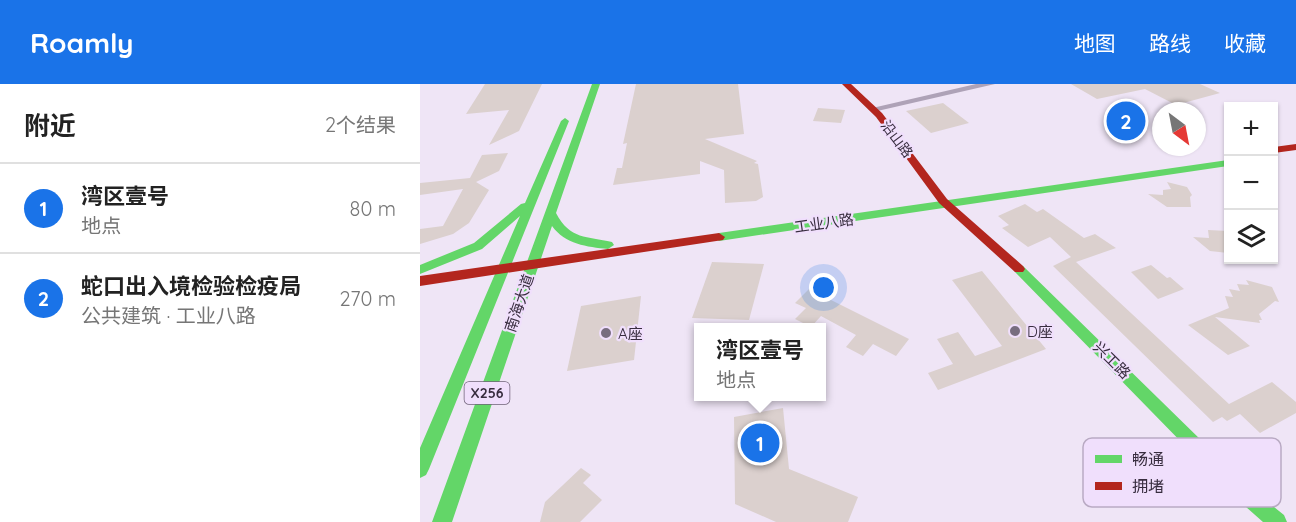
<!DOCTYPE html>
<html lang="zh">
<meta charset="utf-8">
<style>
:root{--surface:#fff;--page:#f2f2f2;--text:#222;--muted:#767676;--line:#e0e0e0;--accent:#1a73e8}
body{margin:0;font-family:Quicksand,"Noto Sans SC",sans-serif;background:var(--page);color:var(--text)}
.controls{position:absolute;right:18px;top:18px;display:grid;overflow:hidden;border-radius:0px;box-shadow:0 2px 4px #0004}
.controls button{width:54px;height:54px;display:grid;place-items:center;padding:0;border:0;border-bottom:2px solid var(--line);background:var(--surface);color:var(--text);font:30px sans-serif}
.compass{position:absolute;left:732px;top:18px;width:54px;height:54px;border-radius:50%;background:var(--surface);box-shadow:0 2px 4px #0004;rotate:148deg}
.you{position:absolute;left:404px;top:204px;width:21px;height:21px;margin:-15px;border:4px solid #fff;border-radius:50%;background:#1a73e8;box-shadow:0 0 0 9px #1a73e833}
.badge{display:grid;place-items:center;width:39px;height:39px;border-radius:50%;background:var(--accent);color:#fff;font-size:20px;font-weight:700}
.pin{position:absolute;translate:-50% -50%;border:3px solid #fff;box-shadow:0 2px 6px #0006}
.popup{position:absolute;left:274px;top:239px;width:132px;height:78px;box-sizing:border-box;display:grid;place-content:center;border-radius:0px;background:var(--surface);filter:drop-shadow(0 2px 4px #0005);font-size:20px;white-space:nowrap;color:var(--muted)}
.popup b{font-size:22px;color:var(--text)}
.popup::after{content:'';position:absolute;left:50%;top:100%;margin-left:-12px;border:12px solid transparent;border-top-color:var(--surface)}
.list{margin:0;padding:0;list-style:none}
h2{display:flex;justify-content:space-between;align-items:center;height:78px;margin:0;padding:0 24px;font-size:26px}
h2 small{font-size:20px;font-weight:400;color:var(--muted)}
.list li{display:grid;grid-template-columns:39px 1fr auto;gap:18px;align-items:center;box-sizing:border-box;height:90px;padding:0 24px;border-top:2px solid var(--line)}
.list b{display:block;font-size:22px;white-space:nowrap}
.list p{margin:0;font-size:20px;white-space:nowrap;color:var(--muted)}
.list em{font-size:20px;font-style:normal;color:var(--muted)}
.icon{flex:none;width:33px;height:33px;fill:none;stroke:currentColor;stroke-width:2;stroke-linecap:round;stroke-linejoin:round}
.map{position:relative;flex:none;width:876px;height:438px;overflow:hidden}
header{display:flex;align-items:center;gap:36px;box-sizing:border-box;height:84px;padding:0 30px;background:var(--accent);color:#fff}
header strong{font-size:28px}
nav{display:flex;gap:33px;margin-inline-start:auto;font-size:21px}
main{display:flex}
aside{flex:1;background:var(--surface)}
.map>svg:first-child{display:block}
.building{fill:#dbd0ce}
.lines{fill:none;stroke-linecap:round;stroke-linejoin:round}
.street{fill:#aea2b7;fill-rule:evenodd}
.fast{fill:#63d668;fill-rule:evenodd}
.jam{fill:#b3261e;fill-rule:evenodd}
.poi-dot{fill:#786d7f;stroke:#f0dffc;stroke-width:2}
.labels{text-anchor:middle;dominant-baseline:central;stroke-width:4.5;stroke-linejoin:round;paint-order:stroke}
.far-street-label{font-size:14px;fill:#382d3f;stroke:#f0dffc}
.shield{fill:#f0dffc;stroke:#6f6278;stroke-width:1.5}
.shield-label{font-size:14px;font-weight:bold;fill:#382d3f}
.street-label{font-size:15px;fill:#382d3f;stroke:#f0dffc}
.poi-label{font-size:15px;fill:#382d3f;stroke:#f0dffc;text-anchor:start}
.key{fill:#f0dffc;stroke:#b9aac3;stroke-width:1.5}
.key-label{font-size:16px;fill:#382d3f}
</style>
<header>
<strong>Roamly</strong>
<nav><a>地图</a><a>路线</a><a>收藏</a></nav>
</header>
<main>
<aside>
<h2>附近<small>2个结果</small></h2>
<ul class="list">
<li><span class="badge">1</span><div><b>湾区壹号</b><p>地点</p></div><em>80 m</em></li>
<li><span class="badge">2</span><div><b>蛇口出入境检验检疫局</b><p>公共建筑 · 工业八路</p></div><em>270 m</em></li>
</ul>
</aside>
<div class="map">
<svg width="876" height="438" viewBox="0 0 876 438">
<rect width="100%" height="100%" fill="#efe5f6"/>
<g class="building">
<polygon points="65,0 122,0 99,47 69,61 89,26 46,30"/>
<polygon points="216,0 318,0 324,50 285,55 337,77 334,79 338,80 343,113 336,117 305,119 304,86 280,77 280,90 193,101 197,84 202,84 207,59 203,60"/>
<polygon points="651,0 780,0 800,9 756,21 725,5 677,15"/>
<polygon points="523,19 549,39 511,49 486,27"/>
<polygon points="398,24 425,26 421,39 393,37"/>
<polygon points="88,69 79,87 56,98 69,106 49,139 33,150 0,160 0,145 23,142 43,105 0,111 0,99 50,94 62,71"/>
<polygon points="747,98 767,103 772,111 770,113 771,123 747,123 728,110 743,111 743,106 751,105"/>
<polygon points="605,120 617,128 623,125 664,154 675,150 696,164 656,178 809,320 852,298 876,318 876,329 840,349 820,330 807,337 802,333 793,338 633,182 651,173 630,153 608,163 582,144 589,141 578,132"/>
<polygon points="788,146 808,147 808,169 790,167 773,153 789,154"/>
<polygon points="292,178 344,180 329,236 272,234"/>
<polygon points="731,181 747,194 750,193 764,205 738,215 711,188"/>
<polygon points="562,187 626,265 518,306 508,289 533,280 517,255 538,248 555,272 582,262 532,196"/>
<polygon points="826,196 852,203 859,218 855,217 839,230 842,236 839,236 840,239 795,233 830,262 808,271 768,241 809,224 805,212 813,213 809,205 820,207 817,200 829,201"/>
<polygon points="389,205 489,255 476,272 453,260 443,272 426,263 436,251 401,232 391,243 375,235 386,224 375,219"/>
<polygon points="221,212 214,276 147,287 161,222"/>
<polygon points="363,324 369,385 438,413 428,438 356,438 315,420 314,333"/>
<polygon points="161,384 171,391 163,399 182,416 160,438 120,438 125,418"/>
</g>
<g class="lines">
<polygon class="street" points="556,0 575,0 453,28 448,25"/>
<g class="fast">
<path d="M172 0H180L136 129C150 156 167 152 192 158L194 161 188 165C167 163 145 160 132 142L32 438H12Z"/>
<polygon points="145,34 149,37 9,385 6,391 0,394 0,364 100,132 62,165 0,190 0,181 54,159 101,120 105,119 141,37"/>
<polygon points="808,76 808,82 299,157 293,153 299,149"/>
<polygon points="599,181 603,182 829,403 864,431 867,438 843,438 817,415 595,188 593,185 595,182"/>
</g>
<g class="jam">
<polygon points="422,0 431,0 462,29 527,115 603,182 605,185 603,188 595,188 519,119 456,33"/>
<polygon points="876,60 876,66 854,69 854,63"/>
<polygon points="299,149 305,153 303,156 0,202 0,192"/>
</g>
</g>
<g class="poi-dot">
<circle cx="595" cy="247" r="6"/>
<circle cx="186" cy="249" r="6"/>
</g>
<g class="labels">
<g class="far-street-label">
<text transform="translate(477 55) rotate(53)">沿山路</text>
</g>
<rect class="shield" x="44.5" y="298" width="45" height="22" rx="4.5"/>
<g class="shield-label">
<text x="67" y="309">X256</text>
</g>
<g class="street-label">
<text transform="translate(404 139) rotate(-8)">工业八路</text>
<text transform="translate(99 219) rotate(-71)">南海大道</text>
<text transform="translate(692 276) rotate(45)">兴工路</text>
</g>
<g class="poi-label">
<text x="607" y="247">D座</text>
<text x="198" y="249">A座</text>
</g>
</g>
<rect x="663" y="354" width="198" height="69" rx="9" class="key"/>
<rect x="675" y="371" width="27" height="8" fill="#63d668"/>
<rect x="675" y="398" width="27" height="8" fill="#b3261e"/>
<g class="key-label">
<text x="712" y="381">畅通</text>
<text x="712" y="408">拥堵</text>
</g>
</svg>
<div class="controls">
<button>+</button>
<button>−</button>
<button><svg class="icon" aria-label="layers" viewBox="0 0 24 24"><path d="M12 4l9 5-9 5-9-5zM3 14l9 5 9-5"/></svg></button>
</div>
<svg class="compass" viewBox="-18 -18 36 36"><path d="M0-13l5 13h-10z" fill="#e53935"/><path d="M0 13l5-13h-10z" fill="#767676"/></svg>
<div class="you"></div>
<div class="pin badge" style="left:340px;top:359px">1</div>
<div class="popup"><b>湾区壹号</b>地点</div>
<div class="pin badge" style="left:706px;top:37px">2</div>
</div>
</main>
